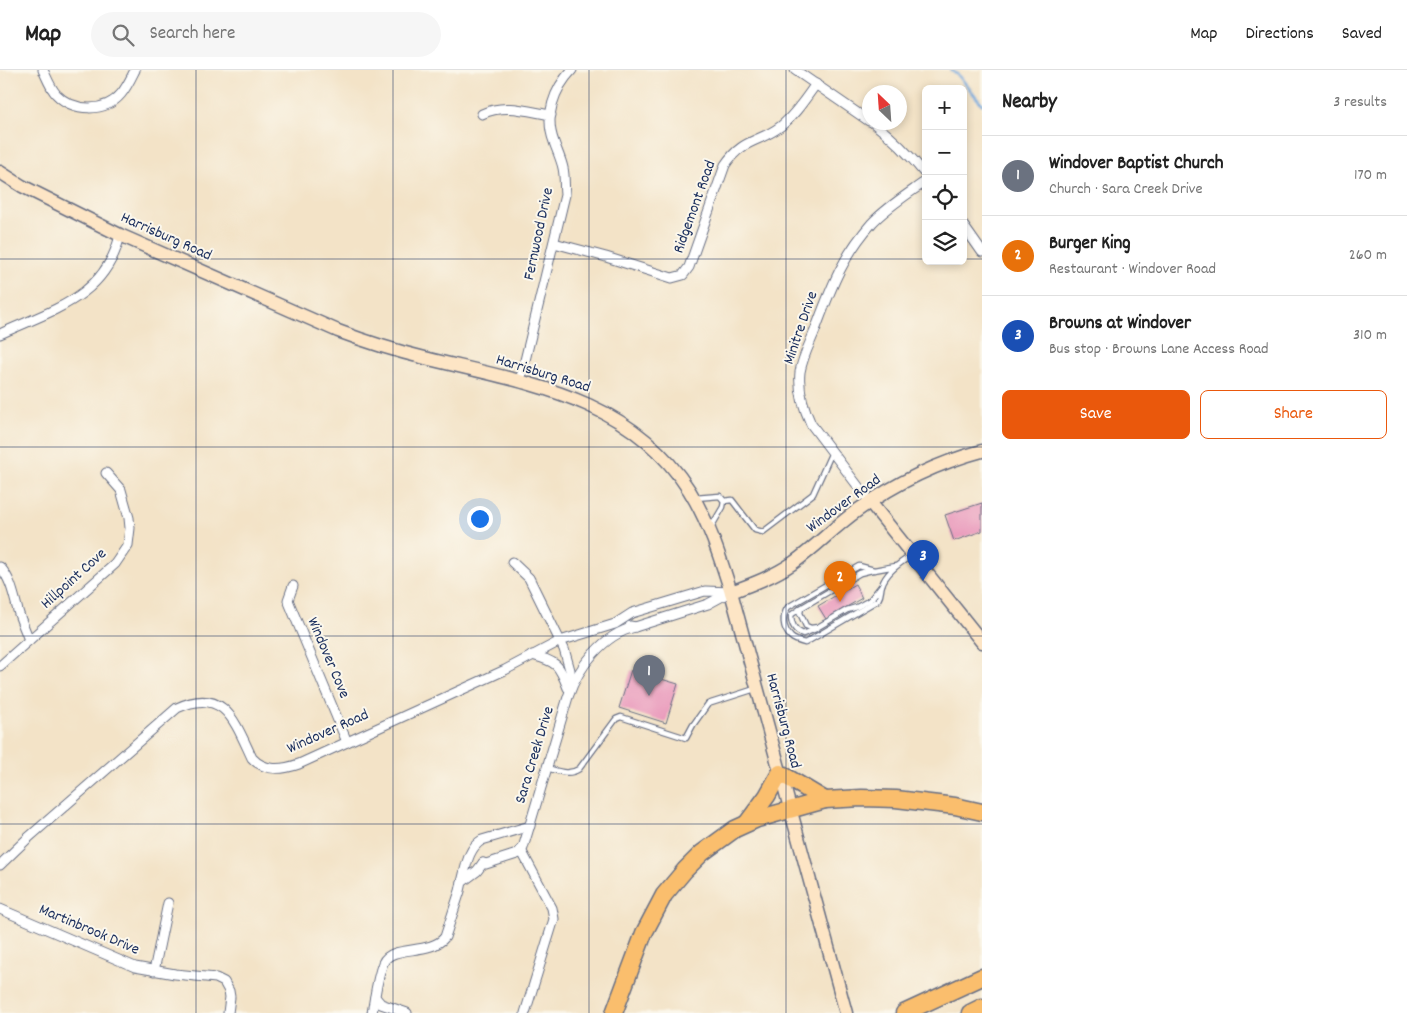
<!DOCTYPE html>
<meta charset="utf-8">
<style>
:root{--surface:#fff;--page:#f6f6f6;--text:#222;--muted:#767676;--line:#e0e0e0;--accent:#ea580c}
body{margin:0;font-family:Dekko,sans-serif;background:var(--page);color:var(--text)}
.controls{position:absolute;right:15px;top:15px;display:grid;overflow:hidden;border-radius:8px;box-shadow:0 2px 8px #0003}
.controls button{width:45px;height:45px;display:grid;place-items:center;padding:0;border:0;border-bottom:1px solid var(--line);background:var(--surface);color:var(--text);font:25px sans-serif}
.compass{position:absolute;left:862px;top:15px;width:45px;height:45px;border-radius:50%;background:var(--surface);box-shadow:0 2px 8px #0003;rotate:335deg}
.you{position:absolute;left:479px;top:448px;width:18px;height:18px;margin:-12px;border:4px solid #fff;border-radius:50%;background:#1a73e8;box-shadow:0 0 0 8px #1a73e833}
.badge{display:grid;place-items:center;width:32px;height:32px;border-radius:50%;background:var(--accent);color:#fff;font-size:16px;font-weight:700}
.pin{position:absolute;translate:-50% -41px;filter:drop-shadow(0 1px 2px #0008)}
.pin::after{content:'';position:absolute;top:26px;width:18px;height:15px;background:inherit;clip-path:polygon(0 0,100% 0,50% 100%)}
.list{margin:0;padding:0;list-style:none}
h2{display:flex;justify-content:space-between;align-items:center;height:65px;margin:0;padding:0 20px;font-size:21px}
h2 small{font-size:16px;font-weight:400;color:var(--muted)}
.list li{display:grid;grid-template-columns:32px 1fr auto;gap:15px;align-items:center;box-sizing:border-box;height:80px;padding:0 20px;border-top:1px solid var(--line)}
.list b{display:block;font-size:19px;white-space:nowrap}
.list p{margin:0;font-size:16px;white-space:nowrap;color:var(--muted)}
.list em{font-size:16px;font-style:normal;color:var(--muted)}
.actions{display:flex;gap:10px;padding:15px 20px}
.actions a{flex:1;padding:11px 0;border:1px solid var(--accent);border-radius:8px;text-align:center;font-size:18px;color:var(--accent)}
.actions .main{background:var(--accent);color:#fff}
.icon{flex:none;width:28px;height:28px;fill:none;stroke:currentColor;stroke-width:2;stroke-linecap:round;stroke-linejoin:round}
.map{position:relative;flex:none;width:982px;height:943px;overflow:hidden}
header{display:flex;align-items:center;gap:30px;box-sizing:border-box;height:70px;padding:0 25px;background:var(--surface);border-bottom:1px solid var(--line)}
header strong{font-size:24px}
nav{display:flex;gap:28px;margin-inline-start:auto;font-size:18px}
.search{width:350px;height:45px;background:var(--page);display:flex;align-items:center;gap:12px;box-sizing:border-box;padding:0 18px;border-radius:28px;color:var(--muted);font-size:19px}
main{display:flex}
aside{flex:1;background:var(--surface)}
.map>svg:first-child{display:block}
.lines{fill:none;stroke-linecap:round;stroke-linejoin:round}
.stream{stroke:#6ca4db;stroke-width:3}
.building{fill:#ea9dbd}
.lane-casing{stroke:#676e83;stroke-width:7}
.street-casing{stroke:#676e83;stroke-width:11}
.secondary-casing{stroke:#676e83;stroke-width:15}
.highway-casing{stroke:#676e83;stroke-width:19}
.lane{stroke:#fff;stroke-width:4.5}
.street{stroke:#fff;stroke-width:9}
.secondary{stroke:#fde5c5;stroke-width:12}
.highway{stroke:#fabe6d;stroke-width:16}
.grid{fill:none;stroke:#1b2f5e;stroke-width:1;stroke-opacity:0.55}
.labels{text-anchor:middle;dominant-baseline:central;stroke-width:4;stroke-linejoin:round;paint-order:stroke}
.street-label{font-size:16px;fill:#1b2f5e;stroke:#fbf7ec}
</style>
<header>
<strong>Map</strong>
<div class="search"><svg class="icon" aria-label="search" viewBox="0 0 24 24"><circle cx="10" cy="10" r="6"/><path d="M15 15l6 6"/></svg>Search here</div>
<nav><a>Map</a><a>Directions</a><a>Saved</a></nav>
</header>
<main>
<div class="map">
<svg width="982" height="943" viewBox="0 0 982 943">
<rect width="100%" height="100%" fill="#fbf7ec"/>
<filter id="ink" filterUnits="userSpaceOnUse"><feTurbulence type="fractalNoise" baseFrequency=".02" numOctaves="2"/><feDisplacementMap in="SourceGraphic" scale="10" xChannelSelector="R" yChannelSelector="G"/><feConvolveMatrix kernelMatrix="1 2 1 2 8 2 1 2 1" color-interpolation-filters="sRGB"/></filter>
<filter id="wash" filterUnits="userSpaceOnUse"><feTurbulence type="fractalNoise" baseFrequency=".0096" numOctaves="4" result="noise"/><feDisplacementMap in="SourceGraphic" scale="20" xChannelSelector="R" yChannelSelector="G"/><feGaussianBlur stdDeviation="1.12" result="paint"/><feColorMatrix in="noise" values="0 0 0 0 0 0 0 0 0 0 0 0 0 0 0 0 0 1.4 0 .05"/><feComposite in="paint" operator="in"/></filter>
<g filter="url(#wash)">
<rect width="100%" height="100%" fill="#f3e3c7"/>
<g class="lines">
<polyline class="stream" points="951,0 959,6 982,34"/>
</g>
<g id="blocks">
<g class="building">
<polygon points="982,433 982,461 954,471 945,445"/>
<polygon points="855,514 862,528 826,549 818,536"/>
<polygon points="631,600 678,614 666,653 619,638"/>
</g>
</g>
</g>
<g filter="url(#ink)">
<use href="#blocks" fill-opacity="0" stroke="#676e83" stroke-width="1"/>
<g class="lines">
<g class="lane-casing">
<g id="lane">
<polyline points="695,428 720,426 724,431 723,437 710,459"/>
<polyline points="724,431 732,430 755,460 763,462 813,424 832,382"/>
<path d="M896 496 874 500 859 496 788 537C782 546 782 558 791 567 794 570 801 572 805 573L878 530C882 523 880 521 882 515 886 503 901 492 911 486"/>
<polyline points="872,500 860,503 801,538 800,543 806,556 811,558 818,557 847,540 857,537 870,530 882,515"/>
<path d="M801 538 791 545C791 554 795 561 803 564L816 559"/>
<path d="M547 698C558 701 568 706 579 699L616 649 621 647 686 668 693 655 708 634 755 619"/>
</g>
</g>
<g class="street-casing">
<g id="street">
<path d="M43 0C47 8 50 17 56 24 73 42 105 43 121 24 127 17 131 8 135 0"/>
<polyline points="795,0 869,51"/>
<path d="M482 44C504 33 527 41 551 45"/>
<path d="M872 52C893 68 910 85 926 105"/>
<polyline points="963,155 982,182"/>
<path d="M554 173 606 187 672 208 683 205 689 197 725 95C743 68 759 73 781 56 795 45 805 29 816 14"/>
<path d="M0 264C52 240 106 227 120 165"/>
<path d="M520 311 565 125C564 116 565 107 563 98 561 89 557 81 554 72 544 46 554 19 572 0"/>
<path d="M870 432 811 354C803 337 798 321 800 302 802 289 809 275 814 263 830 221 841 188 872 153 887 137 908 124 926 111"/>
<polyline points="512,492 529,508 564,579 570,600 570,620"/>
<path d="M0 497C12 510 14 528 19 544 22 553 26 562 29 570"/>
<polyline points="293,516 288,530 347,672"/>
<polyline points="630,556 635,557 708,534 730,522"/>
<path d="M532 585C557 592 559 594 568 618"/>
<polyline points="0,596 115,494 128,475 130,458 129,448 121,420 106,403"/>
<polyline points="521,780 552,838 554,849 525,943"/>
<path d="M483 793 486 794 517 784 523 778 568 627C578 597 604 564 635 557"/>
<path d="M0 795 28 768 177 638C224 616 235 652 252 688 265 702 282 700 299 694L505 600 560 571 615 554 632 543 705 521 731 522"/>
<path d="M462 812C466 797 468 778 482 770L530 756"/>
<polyline points="0,839 135,897 175,904 216,908 224,912 229,921 230,927 228,943"/>
<polyline points="154,901 168,833"/>
<polyline points="375,927 381,934 407,943"/>
<path d="M372 943C375 927 377 908 383 893 391 874 430 886 445 867L460 821 462 812 477 801 483 793"/>
</g>
</g>
<g class="secondary-casing">
<g id="secondary">
<path d="M0 102 22 116 120 165 338 261C367 272 396 281 425 288 525 313 629 326 689 420 709 452 720 487 731 522L846 943"/>
<polyline points="870,432 982,572"/>
<path d="M731 522C753 514 774 506 793 493 816 477 835 456 858 440 896 413 937 393 982 381"/>
</g>
</g>
<g class="highway-casing">
<g id="highway">
<polyline points="747,753 767,726 780,703 825,730"/>
<polyline points="614,943 644,863 664,825 685,800 702,783 735,759 757,749 825,730 862,728 896,729 955,736 982,742"/>
<polyline points="904,943 982,907"/>
<polyline points="970,943 982,937"/>
</g>
</g>
<use href="#lane" class="lane"/>
<use href="#street" class="street"/>
<use href="#secondary" class="secondary"/>
<use href="#highway" class="highway"/>
</g>
</g>
<path class="grid" d="M196 0V943M393 0V943M589 0V943M786 0V943M0 189H926M963 189H982M0 377H982M0 566H982M0 754H982"/>
<g class="labels">
<g class="street-label">
<text transform="translate(695 137) rotate(-70)">Ridgemont Road</text>
<text transform="translate(539 164) rotate(-78)">Fernwood Drive</text>
<text transform="translate(166 167) rotate(24)">Harrisburg Road</text>
<text transform="translate(801 258) rotate(-71)">Minitre Drive</text>
<text transform="translate(543 304) rotate(17)">Harrisburg Road</text>
<text transform="translate(844 434) rotate(-36)">Windover Road</text>
<text transform="translate(74 509) rotate(-42)">Hillpoint Cove</text>
<text transform="translate(328 588) rotate(67)">Windover Cove</text>
<text transform="translate(783 651) rotate(75)">Harrisburg Road</text>
<text transform="translate(328 662) rotate(-24)">Windover Road</text>
<text transform="translate(535 685) rotate(-73)">Sara Creek Drive</text>
<text transform="translate(89 860) rotate(23)">Martinbrook Drive</text>
</g>
</g>
</svg>
<div class="controls">
<button>+</button>
<button>−</button>
<button><svg class="icon" aria-label="locate" viewBox="0 0 24 24"><circle cx="12" cy="12" r="6"/><path d="M12 2v4M12 18v4M2 12h4M18 12h4"/></svg></button>
<button><svg class="icon" aria-label="layers" viewBox="0 0 24 24"><path d="M12 4l9 5-9 5-9-5zM3 14l9 5 9-5"/></svg></button>
</div>
<svg class="compass" viewBox="-18 -18 36 36"><path d="M0-13l5 13h-10z" fill="#e53935"/><path d="M0 13l5-13h-10z" fill="#767676"/></svg>
<div class="you"></div>
<div class="pin badge" style="left:649px;top:626px;background:#6b7280">1</div>
<div class="pin badge" style="left:840px;top:532px;background:#e8710a">2</div>
<div class="pin badge" style="left:923px;top:511px;background:#1a4fb4">3</div>
</div>
<aside>
<h2>Nearby<small>3 results</small></h2>
<ul class="list">
<li><span class="badge" style="background:#6b7280">1</span><div><b>Windover Baptist Church</b><p>Church · Sara Creek Drive</p></div><em>170 m</em></li>
<li><span class="badge" style="background:#e8710a">2</span><div><b>Burger King</b><p>Restaurant · Windover Road</p></div><em>260 m</em></li>
<li><span class="badge" style="background:#1a4fb4">3</span><div><b>Browns at Windover</b><p>Bus stop · Browns Lane Access Road</p></div><em>310 m</em></li>
</ul>
<div class="actions"><a class="main">Save</a><a>Share</a></div>
</aside>
</main>
